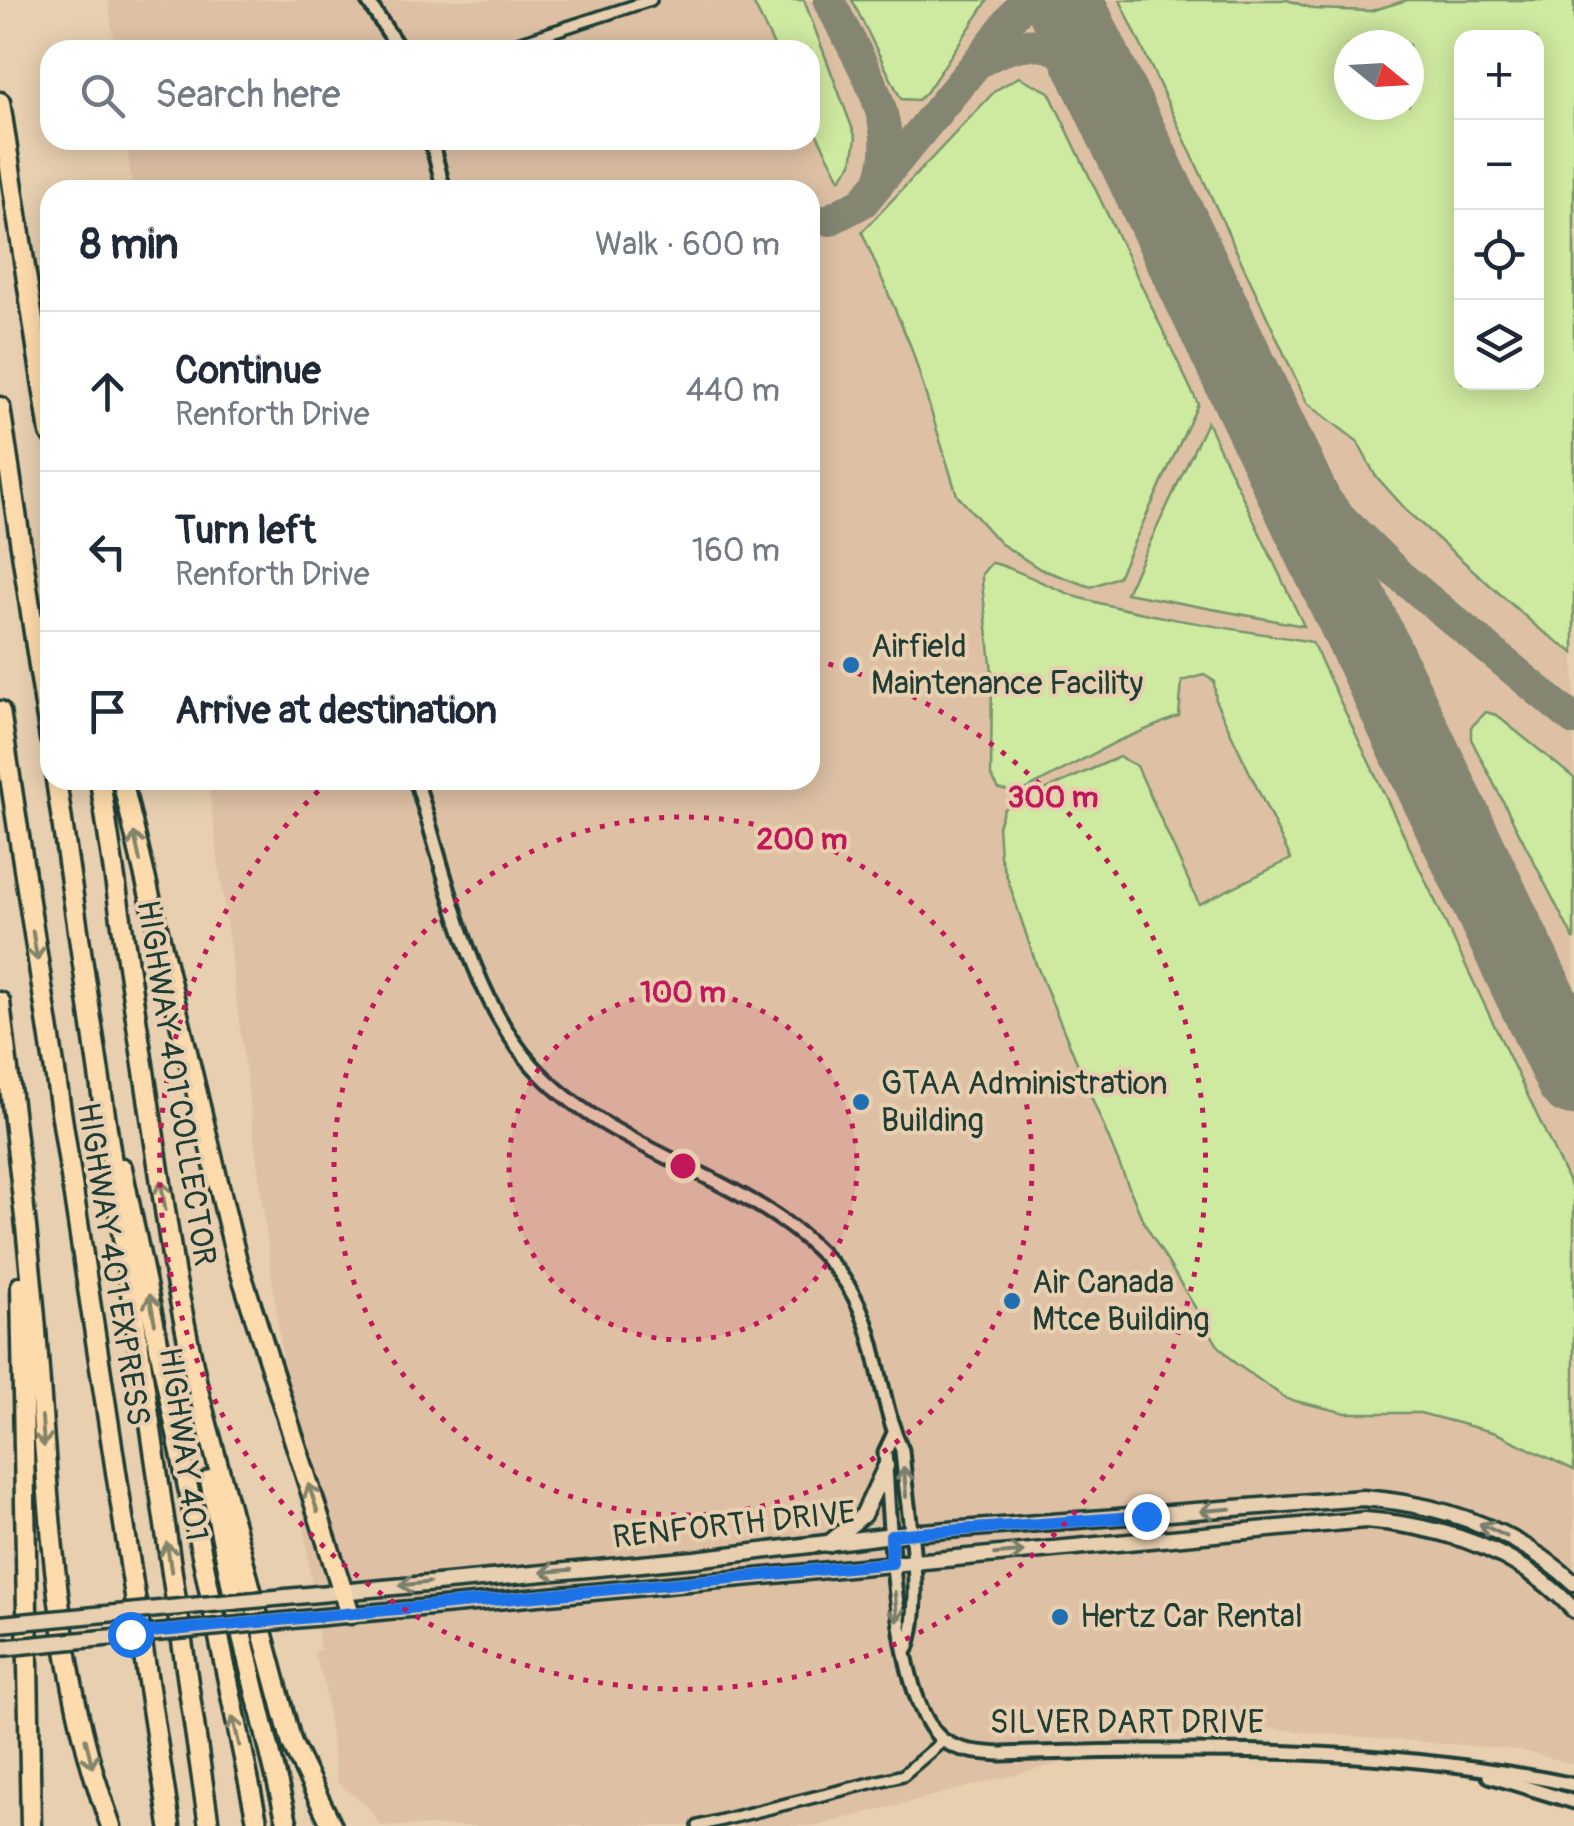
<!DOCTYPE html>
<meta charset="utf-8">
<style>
:root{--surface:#fff;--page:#f2f2f3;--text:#1f2937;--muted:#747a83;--line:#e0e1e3}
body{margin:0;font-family:Pangolin,sans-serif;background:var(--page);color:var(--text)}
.controls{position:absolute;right:30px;top:30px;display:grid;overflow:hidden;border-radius:20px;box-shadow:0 5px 25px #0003}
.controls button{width:90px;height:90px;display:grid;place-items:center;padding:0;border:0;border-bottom:2px solid var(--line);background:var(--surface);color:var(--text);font:50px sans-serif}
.compass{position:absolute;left:1334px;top:30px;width:90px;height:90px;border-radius:50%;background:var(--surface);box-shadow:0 5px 25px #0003;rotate:108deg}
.stop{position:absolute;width:30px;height:30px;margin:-22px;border:8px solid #1a73e8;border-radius:50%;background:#fff}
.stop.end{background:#1a73e8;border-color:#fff;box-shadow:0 2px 10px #0008}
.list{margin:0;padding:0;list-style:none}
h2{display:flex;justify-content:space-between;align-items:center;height:130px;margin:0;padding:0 40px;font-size:42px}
h2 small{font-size:32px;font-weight:400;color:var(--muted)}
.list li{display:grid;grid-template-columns:65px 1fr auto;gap:30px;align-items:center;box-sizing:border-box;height:160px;padding:0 40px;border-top:2px solid var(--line)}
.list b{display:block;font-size:38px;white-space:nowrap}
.list p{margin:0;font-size:32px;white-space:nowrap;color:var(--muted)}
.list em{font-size:32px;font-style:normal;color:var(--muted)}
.icon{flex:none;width:55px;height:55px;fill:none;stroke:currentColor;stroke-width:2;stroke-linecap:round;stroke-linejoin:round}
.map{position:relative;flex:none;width:1574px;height:1826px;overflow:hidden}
.search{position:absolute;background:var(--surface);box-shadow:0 5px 25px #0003;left:40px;top:40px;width:780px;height:110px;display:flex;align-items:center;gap:25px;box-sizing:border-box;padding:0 35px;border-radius:30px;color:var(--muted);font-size:38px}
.panel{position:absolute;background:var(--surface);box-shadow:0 5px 25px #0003;left:40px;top:180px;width:780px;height:610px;border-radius:30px}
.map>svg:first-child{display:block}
.built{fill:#dec1a5;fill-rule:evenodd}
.green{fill:#cee9a0;stroke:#76936a;stroke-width:2.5;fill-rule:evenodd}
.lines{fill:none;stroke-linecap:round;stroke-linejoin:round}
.taxiway{stroke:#848672;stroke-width:32}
.runway{stroke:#848672;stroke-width:78}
.minor-casing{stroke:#1f3d34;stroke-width:16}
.tertiary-casing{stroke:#1f3d34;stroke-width:19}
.secondary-casing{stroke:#1f3d34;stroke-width:21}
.motorway-casing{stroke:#1f3d34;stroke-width:25}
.minor{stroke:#e8cfb0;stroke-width:9}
.tertiary{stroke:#e8cfb0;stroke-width:11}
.secondary{stroke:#e8cfb0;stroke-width:14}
.motorway{stroke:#fedbac;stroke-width:18}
.secondary-bridge-casing{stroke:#1f3d34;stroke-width:21;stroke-linecap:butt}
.secondary-bridge{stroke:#e8cfb0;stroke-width:14}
.oneway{stroke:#83846a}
.oneway2{stroke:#797f6c}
.route{stroke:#1a73e8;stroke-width:12}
.ring{fill:none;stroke:#c2185b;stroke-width:5;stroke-dasharray:5 10}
.poi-dot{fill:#1f6fb2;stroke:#e8cfb0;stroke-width:4}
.labels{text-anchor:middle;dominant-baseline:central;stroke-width:8;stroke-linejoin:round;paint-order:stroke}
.poi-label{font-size:32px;fill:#1f3d34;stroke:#e8cfb0;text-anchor:start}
.street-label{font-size:32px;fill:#1f3d34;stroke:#e8cfb0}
.centre{fill:#c2185b;stroke:#e8cfb0;stroke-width:5}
.ring-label{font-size:30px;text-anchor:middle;font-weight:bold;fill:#c2185b;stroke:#e8cfb0;stroke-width:8;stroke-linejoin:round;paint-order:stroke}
</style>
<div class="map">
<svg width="1574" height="1826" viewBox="0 0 1574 1826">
<rect width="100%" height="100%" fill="#e8cfb0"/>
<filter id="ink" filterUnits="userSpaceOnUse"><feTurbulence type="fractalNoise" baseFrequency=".01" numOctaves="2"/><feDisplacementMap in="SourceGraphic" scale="20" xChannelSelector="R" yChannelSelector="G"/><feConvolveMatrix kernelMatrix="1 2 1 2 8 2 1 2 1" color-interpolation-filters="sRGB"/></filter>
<g filter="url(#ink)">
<path class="built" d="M108 0H1574V1764L1519 1750 1213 1724 816 1826H381L368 1807 337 1782 324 1682 313 1652 320 1650 208 780H810V190H133L126 140H810V50H115ZM1462 38H1536V382H1462ZM1349 45H1409V105H1349Z"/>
<g class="green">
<polygon points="752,0 804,0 856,138 852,163 840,179 810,121 810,50 776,50"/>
<polygon points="852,0 988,0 926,93 918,100 901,99"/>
<path d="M1120 0H1287L1314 9 1371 11 1407 0H1574V653L1537 627 1410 514 1375 475 1357 441 1307 403ZM1462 38H1536V382H1462ZM1349 45H1409V105H1349Z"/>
<polygon points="1019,77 1049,92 1198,404 1118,577 1091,587 1040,569 1000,543 957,495 911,347 862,232 996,90"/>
<polygon points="1207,422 1304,626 1126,593"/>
<path d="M991 563C1006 563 1060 593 1084 599 1157 619 1237 629 1312 642L1574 1193V1470L1496 1433 1420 1413H1346L1287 1399 1235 1363 1217 1344 1143 1221 1036 964 1000 856 998 826 1004 809 1011 805 1119 757 1137 766 1199 904 1291 859 1216 702 1214 681 1204 675 1182 681 1179 716 1116 742 1027 789 1015 793 999 789 991 776 992 672 982 584V574Z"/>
<polygon points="1486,712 1496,715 1574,778 1574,940 1471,739 1471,727"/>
</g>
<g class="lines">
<g class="taxiway">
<path d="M829 0C853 52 903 119 881 177"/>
<path d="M1025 0 976 64C1077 0 1112 109 1147 181"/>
<polyline points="829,220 863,202 976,64"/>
<polyline points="1260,418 1339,516 1399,575 1574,720"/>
<polyline points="1483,885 1574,1045"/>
</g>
<polyline class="runway" points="1063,0 1574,1077"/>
<g class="minor-casing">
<g id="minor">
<polyline points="496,50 651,0"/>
<polyline points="698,1826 903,1775 944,1740"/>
</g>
</g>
<g class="tertiary-casing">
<g id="tertiary">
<polyline points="367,0 400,50"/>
<polyline points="431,140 444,190"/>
<path d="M416 780C445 870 469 996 533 1066 617 1160 759 1173 839 1273 881 1326 875 1393 902 1450 906 1507 926 1596 907 1649"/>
<path d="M894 1433 885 1452C890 1515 893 1702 943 1740 959 1752 983 1753 1002 1754 1194 1749 1385 1745 1574 1785"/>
<polyline points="1489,1776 1574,1802"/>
</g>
</g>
<g class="secondary-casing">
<g id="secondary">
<polyline points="828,1544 863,1515 886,1466"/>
<path d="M286 1597 695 1559 909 1533 1363 1498C1442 1504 1515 1529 1574 1583"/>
<path d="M292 1620 1365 1520C1443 1526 1519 1550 1574 1610"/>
</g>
</g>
<g class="motorway-casing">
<g id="motorway">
<polyline points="0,102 50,433"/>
<polyline points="0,407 50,739"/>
<polyline points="0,711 170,1826"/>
<polyline points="56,780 209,1826"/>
<polyline points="100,780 175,1276 199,1394 292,1744 332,1826"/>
<polyline points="122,780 237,1261 350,1614"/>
<path d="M0 1002C12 1107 26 1213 35 1318 49 1487 51 1665 111 1826"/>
<polyline points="122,1168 258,1826"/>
<polyline points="21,1286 31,1826"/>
<polyline points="210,1480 242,1636 288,1826"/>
</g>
</g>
<use href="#minor" class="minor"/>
<use href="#tertiary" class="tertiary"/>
<use href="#secondary" class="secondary"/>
<use href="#motorway" class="motorway"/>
<g class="secondary-bridge-casing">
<g id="secondary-bridge">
<polyline points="0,1624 286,1597"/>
<polyline points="0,1648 292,1620"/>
</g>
</g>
<use href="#secondary-bridge" class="secondary-bridge"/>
</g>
<defs><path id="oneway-shaft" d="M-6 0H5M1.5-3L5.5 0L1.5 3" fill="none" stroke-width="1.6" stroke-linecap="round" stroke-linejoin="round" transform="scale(2.5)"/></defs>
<g class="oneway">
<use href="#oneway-shaft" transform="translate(137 847) rotate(-102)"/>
<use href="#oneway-shaft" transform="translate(35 946) rotate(81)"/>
<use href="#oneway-shaft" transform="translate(163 1195) rotate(-99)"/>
<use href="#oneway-shaft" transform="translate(152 1309) rotate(-101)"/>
<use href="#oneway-shaft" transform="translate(43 1432) rotate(86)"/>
<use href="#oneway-shaft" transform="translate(313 1498) rotate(-108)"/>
<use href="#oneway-shaft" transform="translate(169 1557) rotate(-99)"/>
<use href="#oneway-shaft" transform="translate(236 1731) rotate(-103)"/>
<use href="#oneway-shaft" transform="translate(89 1753) rotate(76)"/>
</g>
<g class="oneway2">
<use href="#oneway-shaft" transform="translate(905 1482) rotate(-94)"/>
<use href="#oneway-shaft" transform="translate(1215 1510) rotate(175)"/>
<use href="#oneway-shaft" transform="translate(1493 1530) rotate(-154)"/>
<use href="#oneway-shaft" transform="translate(1009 1553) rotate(-5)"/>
<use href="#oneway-shaft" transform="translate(556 1571) rotate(175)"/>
<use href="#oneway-shaft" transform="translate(414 1584) rotate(174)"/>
<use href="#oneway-shaft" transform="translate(896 1607) rotate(85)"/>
</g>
</g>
<g class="lines" filter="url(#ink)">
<polyline class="route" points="130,1634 892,1563 891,1535 1146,1516"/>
</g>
<circle cx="683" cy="1166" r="174" fill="#c2185b" fill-opacity=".12"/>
<g class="ring">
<circle cx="683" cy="1166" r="174"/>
<circle cx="683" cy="1166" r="349"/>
<path d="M814 660A523 523 0 1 1 330 780"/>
</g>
<g class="poi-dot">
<circle cx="851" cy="665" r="10"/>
<circle cx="861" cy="1102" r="10"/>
<circle cx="1012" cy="1301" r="10"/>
<circle cx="1060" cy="1617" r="10"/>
</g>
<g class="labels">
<g class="poi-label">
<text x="871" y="647">Airfield<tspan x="871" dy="37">Maintenance Facility</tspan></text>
<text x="881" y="1084">GTAA Administration<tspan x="881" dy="37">Building</tspan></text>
<text x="1032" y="1283">Air Canada<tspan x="1032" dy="37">Mtce Building</tspan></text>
<text x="1080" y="1617">Hertz Car Rental</text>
</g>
<g class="street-label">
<text transform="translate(176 1083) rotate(81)">HIGHWAY 401 COLLECTOR</text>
<text transform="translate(113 1264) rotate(81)">HIGHWAY 401 EXPRESS</text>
<text transform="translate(183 1444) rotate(82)">HIGHWAY 401</text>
<text transform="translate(734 1525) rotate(-6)">RENFORTH DRIVE</text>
<text x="1127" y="1723">SILVER DART DRIVE</text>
</g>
</g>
<circle cx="683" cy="1166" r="15" class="centre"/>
<g class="ring-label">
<text x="1053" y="807">300 m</text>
<text x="802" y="849">200 m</text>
<text x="683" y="1002">100 m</text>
</g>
</svg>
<div class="controls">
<button>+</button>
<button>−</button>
<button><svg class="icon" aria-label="locate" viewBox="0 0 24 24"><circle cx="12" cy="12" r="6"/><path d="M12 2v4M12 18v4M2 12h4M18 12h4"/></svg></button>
<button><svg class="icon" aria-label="layers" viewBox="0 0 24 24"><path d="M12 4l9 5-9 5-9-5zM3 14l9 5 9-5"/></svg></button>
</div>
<svg class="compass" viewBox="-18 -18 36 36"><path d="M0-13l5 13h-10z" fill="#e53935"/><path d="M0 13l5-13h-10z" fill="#747a83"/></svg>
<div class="stop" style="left:130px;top:1634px"></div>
<div class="stop end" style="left:1146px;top:1516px"></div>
<div class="search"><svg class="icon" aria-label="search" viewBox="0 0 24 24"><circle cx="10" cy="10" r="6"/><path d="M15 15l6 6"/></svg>Search here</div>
<section class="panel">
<h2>8 min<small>Walk · 600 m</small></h2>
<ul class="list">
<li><svg class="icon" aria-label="ahead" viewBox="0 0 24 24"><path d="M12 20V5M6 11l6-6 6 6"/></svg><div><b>Continue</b><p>Renforth Drive</p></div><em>440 m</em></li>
<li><svg class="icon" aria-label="left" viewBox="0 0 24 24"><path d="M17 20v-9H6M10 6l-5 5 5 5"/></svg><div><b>Turn left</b><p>Renforth Drive</p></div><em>160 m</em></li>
<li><svg class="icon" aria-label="arrive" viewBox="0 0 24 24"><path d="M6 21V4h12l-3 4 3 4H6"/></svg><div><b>Arrive at destination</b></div></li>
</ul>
</section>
</div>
